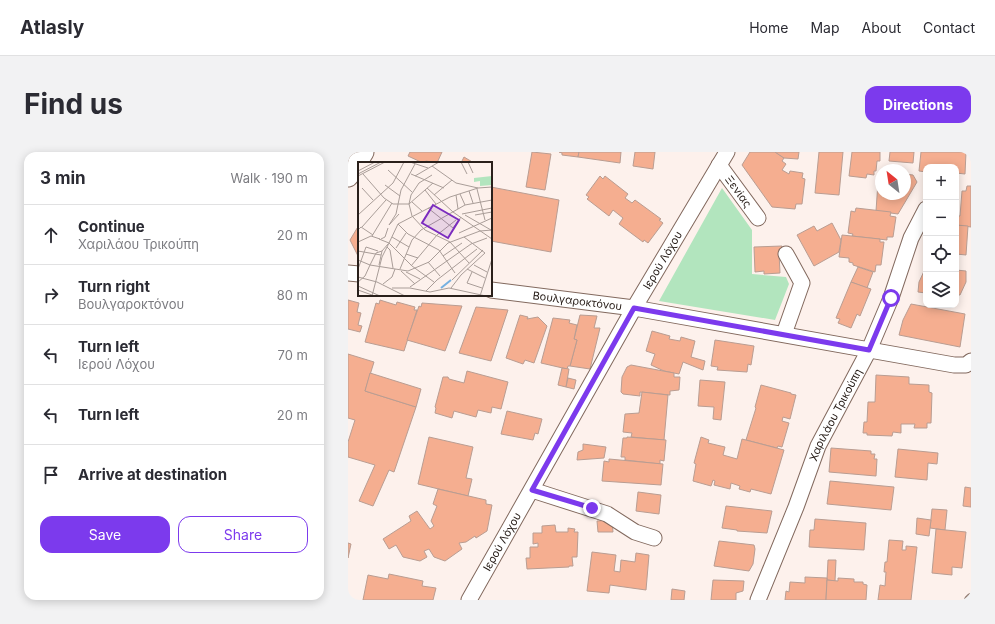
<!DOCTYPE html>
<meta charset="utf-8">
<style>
:root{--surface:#fff;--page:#f2f2f3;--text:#2b2b33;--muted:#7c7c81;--line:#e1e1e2;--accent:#7c3aed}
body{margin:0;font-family:Inter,sans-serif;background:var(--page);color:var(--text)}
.controls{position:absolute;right:12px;top:12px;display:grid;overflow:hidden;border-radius:8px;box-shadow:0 2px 10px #0003}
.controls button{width:36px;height:36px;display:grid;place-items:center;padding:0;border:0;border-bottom:1px solid var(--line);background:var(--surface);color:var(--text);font:20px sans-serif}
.compass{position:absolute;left:527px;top:12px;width:36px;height:36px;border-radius:50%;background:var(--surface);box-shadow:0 2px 10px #0003;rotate:330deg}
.stop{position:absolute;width:12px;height:12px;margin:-9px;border:3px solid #7c3aed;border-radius:50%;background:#fff}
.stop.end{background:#7c3aed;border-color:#fff;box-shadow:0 1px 4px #0008}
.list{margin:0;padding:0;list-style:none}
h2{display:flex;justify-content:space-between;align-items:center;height:52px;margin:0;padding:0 16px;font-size:17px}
h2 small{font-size:13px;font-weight:400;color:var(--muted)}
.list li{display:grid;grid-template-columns:26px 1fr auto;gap:12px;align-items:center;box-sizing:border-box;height:60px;padding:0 16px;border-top:1px solid var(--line)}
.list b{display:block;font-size:15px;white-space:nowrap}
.list p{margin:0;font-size:13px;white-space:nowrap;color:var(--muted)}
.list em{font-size:13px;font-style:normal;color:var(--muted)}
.actions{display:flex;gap:8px;padding:12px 16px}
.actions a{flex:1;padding:9px 0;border:1px solid var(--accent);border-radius:12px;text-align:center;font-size:14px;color:var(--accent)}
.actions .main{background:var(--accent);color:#fff}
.icon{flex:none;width:22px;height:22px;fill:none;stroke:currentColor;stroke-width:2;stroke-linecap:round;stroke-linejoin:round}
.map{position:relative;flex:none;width:623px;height:448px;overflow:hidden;border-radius:12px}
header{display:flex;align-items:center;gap:24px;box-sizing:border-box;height:56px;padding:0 20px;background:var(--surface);border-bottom:1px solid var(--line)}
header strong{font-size:19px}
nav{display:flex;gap:22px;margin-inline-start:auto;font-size:14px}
.intro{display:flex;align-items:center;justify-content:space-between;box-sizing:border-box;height:96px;padding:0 24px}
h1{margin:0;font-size:28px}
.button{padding:10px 18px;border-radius:12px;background:var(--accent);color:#fff;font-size:14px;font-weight:700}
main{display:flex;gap:24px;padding:0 24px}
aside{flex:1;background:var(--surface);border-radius:12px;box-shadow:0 2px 10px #0003}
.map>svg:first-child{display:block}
.green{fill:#b2e5be}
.building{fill:#f5ae90;stroke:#b99d92}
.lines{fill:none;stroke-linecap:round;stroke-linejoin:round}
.service-casing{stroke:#82695e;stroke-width:10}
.minor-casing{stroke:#82695e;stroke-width:17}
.secondary-casing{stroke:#82695e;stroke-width:23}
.service{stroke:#fff;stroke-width:8}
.minor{stroke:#fff;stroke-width:15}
.secondary{stroke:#fff;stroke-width:21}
.route{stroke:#7c3aed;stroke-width:5}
.labels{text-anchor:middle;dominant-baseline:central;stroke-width:3.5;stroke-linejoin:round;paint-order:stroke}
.street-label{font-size:11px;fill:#2a201b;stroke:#fdf1ec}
.inset-river{fill:none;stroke:#75b0e0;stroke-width:2}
.inset-road{fill:none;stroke:#a99d98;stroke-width:1}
.view{fill:#7b2cbf;fill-opacity:0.15;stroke:#7b2cbf;stroke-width:2}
.inset-edge{fill:none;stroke:#2a201b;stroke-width:2}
</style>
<header>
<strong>Atlasly</strong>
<nav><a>Home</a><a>Map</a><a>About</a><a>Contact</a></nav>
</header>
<div class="intro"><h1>Find us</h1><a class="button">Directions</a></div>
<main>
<aside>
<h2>3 min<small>Walk · 190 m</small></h2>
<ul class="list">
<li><svg class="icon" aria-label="ahead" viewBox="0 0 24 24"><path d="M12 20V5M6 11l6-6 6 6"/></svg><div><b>Continue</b><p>Χαριλάου Τρικούπη</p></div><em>20 m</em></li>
<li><svg class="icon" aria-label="right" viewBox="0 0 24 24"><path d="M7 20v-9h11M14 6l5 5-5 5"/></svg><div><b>Turn right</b><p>Βουλγαροκτόνου</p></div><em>80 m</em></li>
<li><svg class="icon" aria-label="left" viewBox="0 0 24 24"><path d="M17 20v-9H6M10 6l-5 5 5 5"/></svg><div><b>Turn left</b><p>Ιερού Λόχου</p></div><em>70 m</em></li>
<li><svg class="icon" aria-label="left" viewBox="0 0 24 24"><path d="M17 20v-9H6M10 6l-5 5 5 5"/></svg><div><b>Turn left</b></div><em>20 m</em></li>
<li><svg class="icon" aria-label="arrive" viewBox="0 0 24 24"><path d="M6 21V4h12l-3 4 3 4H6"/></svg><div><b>Arrive at destination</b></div></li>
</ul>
<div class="actions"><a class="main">Save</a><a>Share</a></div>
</aside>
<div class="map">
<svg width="623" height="448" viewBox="0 0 623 448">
<rect width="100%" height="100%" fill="#fdf1ec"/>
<polygon class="green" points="374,36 404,78 404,122 438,125 441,132 427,168 311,149"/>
<g class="building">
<polygon points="62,0 94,0 89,11 78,9 75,11 60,4"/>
<polygon points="184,0 203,2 197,38 178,35"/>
<polygon points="211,0 231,0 230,5 214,3 214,1"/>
<polygon points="231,0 273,0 272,11 230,5"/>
<polygon points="287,0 307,0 305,17 285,14"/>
<polygon points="402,0 427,0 436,6 434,9 438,12 434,18 441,22 442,19 455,21 454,26 457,27 454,52 448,52 447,57 424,55 394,13"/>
<polygon points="427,0 451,0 450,7 436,6"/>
<polygon points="471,0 495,0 491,43 467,41"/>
<polygon points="504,0 532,0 532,9 529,9 528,19 526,19 526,23 519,22 518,26 501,24"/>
<polygon points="542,0 566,0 565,11 541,9"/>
<polygon points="573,0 618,0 617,22 608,21 608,15 578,15 578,20 571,19"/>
<polygon points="116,5 126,11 113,11"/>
<polygon points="557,22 565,23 569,30 550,62 528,59 530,30 533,30 533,42 557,42"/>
<polygon points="252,24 255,27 257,24 280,42 277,46 284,51 287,48 313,67 311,68 315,71 300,91 296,88 295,90 271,72 275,66 265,58 261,64 239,47 241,45 238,43"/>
<polygon points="619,34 623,34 623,75 608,73 608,64 612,64 614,39 618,39"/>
<polygon points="143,35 211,48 203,100 143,89"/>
<polygon points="508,56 543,60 542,64 548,65 545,85 539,85 539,88 504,84 505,82 500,81 503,59 507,60"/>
<polygon points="484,71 493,88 491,100 466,114 449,83 466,74 469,79"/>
<polygon points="11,73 11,106 2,88"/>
<polygon points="608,73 620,74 618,103 608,102"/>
<polygon points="494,83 532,87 532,90 536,90 533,113 528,113 527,120 505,113 505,111 501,110 501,106 491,105"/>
<polygon points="434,94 434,101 431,101 432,121 416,122 416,119 407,120 406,95"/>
<polygon points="510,115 525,120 519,136 503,130"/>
<polygon points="578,115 578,141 570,140 571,130"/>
<polygon points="608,118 618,119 618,130 612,143 608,143"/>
<polygon points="503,130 523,137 512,164 509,162 503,176 490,171 492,167 488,166"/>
<polygon points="0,148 11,151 9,160 13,161 10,173 14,174 12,180 0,177"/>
<polygon points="32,148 48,153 49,150 67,155 66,158 69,158 56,199 17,190 28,151 31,152"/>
<polygon points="74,151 114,154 97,199 59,188 71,154 73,155"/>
<polygon points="563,152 617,162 612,195 551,183 555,168"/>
<polygon points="128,155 160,158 143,209 111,201"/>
<polygon points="172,163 180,165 179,167 190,165 199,174 186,211 177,208 175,212 158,206"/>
<polygon points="232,163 249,164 246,176 252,176 242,217 222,214 229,188 226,187"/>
<polygon points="205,166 222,168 221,171 229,173 226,187 229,188 222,214 220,214 219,217 193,211"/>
<polygon points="304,179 322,184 321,187 332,189 333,185 347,189 343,205 357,209 355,218 335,210 331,222 316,219 303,213 307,202 298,199"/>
<polygon points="367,188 406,194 403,213 400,212 399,220 369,218 370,215 363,214"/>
<polygon points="0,202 26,210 17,239 68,255 46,320 41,318 25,354 11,349 27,313 0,305 0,290 7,268 0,266"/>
<polygon points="283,213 326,221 326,225 332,225 331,238 322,239 322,243 292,240 292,244 275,242 273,240 274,225 279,215"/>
<polygon points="214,216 221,217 218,235 210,233"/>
<polygon points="119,219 160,230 153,257 144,255 143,261 130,258 128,265 106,259 104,266 87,261 88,256 87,255 95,225 100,225 101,227 116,231"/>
<polygon points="22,221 73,237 68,255 17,239"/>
<polygon points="528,223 561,225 561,232 581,233 581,240 584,241 583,271 579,271 579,276 566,276 567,272 553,272 553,281 545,280 544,284 519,283 519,281 515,281 516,270 519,270 520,250 527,250"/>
<polygon points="220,226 228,228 226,237 218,235"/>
<polygon points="352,228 377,230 373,268 365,267 366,255 350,254"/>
<polygon points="413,233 443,241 443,242 448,243 442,267 435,265 434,269 441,271 434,295 430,294 429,296 398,288 408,256 407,255"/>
<polygon points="294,240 320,243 316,288 283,285 284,281 275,280 277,262 291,261"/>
<polygon points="159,259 194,267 190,282 187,281 185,288 153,282"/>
<polygon points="81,285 125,295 118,326 124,327 120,344 70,332"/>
<polygon points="279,285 318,288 316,309 312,308 312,312 277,308 277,305 273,305 275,286 279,286"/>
<polygon points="353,285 361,288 360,291 377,295 375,303 389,307 394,287 436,298 423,342 403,337 402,340 391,337 392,334 383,331 382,337 366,333 367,329 365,328 363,334 345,329 348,312 346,311"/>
<polygon points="235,292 258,295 256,306 229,308 230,300 235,298"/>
<polygon points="483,296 523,299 523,302 527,302 526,307 529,307 528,324 481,320"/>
<polygon points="550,297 590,301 589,312 580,311 579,328 547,325"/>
<polygon points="261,307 315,312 313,333 254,329 256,309 261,310"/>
<polygon points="482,329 546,335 543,358 479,352"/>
<polygon points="617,335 623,336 623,355 615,354"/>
<polygon points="90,337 138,348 138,352 144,353 139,379 128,386 127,384 118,390 111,391 114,397 97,409 86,405 81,397 76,399 79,405 72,409 55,405 48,393 41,397 35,387 63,369 61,364 69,359 82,377 86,374 83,369 89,354 85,352"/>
<polygon points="290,340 313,343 311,362 288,359"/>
<polygon points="378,354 424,359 419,381 389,379 389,378 374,376"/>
<polygon points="584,357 599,358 597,378 582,376"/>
<polygon points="569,366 583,368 581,384 568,382"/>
<polygon points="467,367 518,371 516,398 461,395 462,378 466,378"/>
<polygon points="264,368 265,380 250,380 249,369"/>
<polygon points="207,373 208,380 220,380 220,376 227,377 226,380 230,380 229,405 224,405 225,414 221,414 221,415 179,417 178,406 182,406 182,395 190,395 190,391 185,392 185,381 194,381 194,374"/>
<polygon points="588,377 618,380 614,416 604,415 604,423 584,421"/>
<polygon points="541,388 555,389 554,398 558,398 558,394 569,395 563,448 530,448 532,433 537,434 538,420 536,420 537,410 539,410"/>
<polygon points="371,389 406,393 407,397 405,412 401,419 366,414"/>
<polygon points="0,391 3,392 0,406"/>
<polygon points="244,400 268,403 266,419 272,420 273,408 287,410 288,401 301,403 298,438 262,433 261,441 239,439"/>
<polygon points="480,408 488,408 487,429 479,428"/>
<polygon points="41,422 75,429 74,434 88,436 85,448 15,448 20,423 40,427"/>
<polygon points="457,425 479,426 478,448 437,448 438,439 441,440 442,430 457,431"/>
<polygon points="490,426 506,427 506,430 515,430 515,432 519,433 518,448 478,448 479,428 490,429"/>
<polygon points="365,428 396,429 395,439 388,441 388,448 363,448"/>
<polygon points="324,437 337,439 336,448 323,448"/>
</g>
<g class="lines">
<g class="service-casing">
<polyline id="service" points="621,448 623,446"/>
</g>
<g class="minor-casing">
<g id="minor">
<path id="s1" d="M371 13 410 66"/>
<polyline points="0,121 11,122"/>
<path id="s2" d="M143 138 286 156 606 213H618L623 209"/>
<polyline points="436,182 454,131 438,102"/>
<polyline points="184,338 259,362 287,380 306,386"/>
<path id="s3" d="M121 448 286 156 379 0"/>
<path id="s4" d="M410 448 448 355 470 294 521 198 543 146 563 86 578 57"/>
</g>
</g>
<g class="secondary-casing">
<polyline id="secondary" points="0,24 15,0"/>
</g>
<use href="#service" class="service"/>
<use href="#minor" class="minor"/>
<use href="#secondary" class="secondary"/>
</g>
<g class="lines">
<polyline class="route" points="244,356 184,338 286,156 521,198 543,146"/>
</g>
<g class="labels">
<g class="street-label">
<text stroke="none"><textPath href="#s1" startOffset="33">Ξενίας</textPath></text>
<text stroke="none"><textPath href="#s3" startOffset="391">Ιερού Λόχου</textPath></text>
<text stroke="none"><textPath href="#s2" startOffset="87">Βουλγαροκτόνου</textPath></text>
<text stroke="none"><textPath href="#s4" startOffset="201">Χαριλάου Τρικούπη</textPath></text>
<text stroke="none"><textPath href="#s3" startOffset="67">Ιερού Λόχου</textPath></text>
</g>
</g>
<g transform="translate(10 10)">
<rect width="134" height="134" fill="#fdf1ec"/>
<path d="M134 14V23L122 24V19L116 20V16Z" fill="#b2e5be"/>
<path class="inset-river" d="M83 126 93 118"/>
<path class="inset-road" d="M52 0 70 6M103 0 109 12M110 0 115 11M74 4 98 21 120 26M30 8 54 30M0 9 17 0M0 12 23 0M5 12 26 36 35 42H51L75 21M53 12 86 26M74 13 61 21 53 33 51 42 54 54 67 68 92 80 111 101M0 14 27 0M57 14 81 0M27 23 42 34M4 26 15 38M69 26 95 50 134 77M119 27 127 58M67 28 78 42M111 29 115 41M102 32 107 43M76 33 94 18M98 33 100 47M54 40 64 49M70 46 95 66 103 55M41 52 31 63 38 52 43 28 57 2M104 52 134 46M0 53 35 21 46 0M107 53 133 68M117 53 134 50M40 62 50 72 81 88 97 111M4 65 28 38M0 68 3 65 15 73M101 71 134 56M14 74 34 41M34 75 51 85M21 77 31 81 40 62 92 35 120 26 134 25M23 77 27 75 30 66M0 80 13 74 22 77M29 85 32 88 35 106M38 86 48 71M0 89 23 93M48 92 60 96M85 94 104 81M0 98 12 103 18 91 24 89M70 100 82 114M21 103 24 89 30 82M116 103 129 110M53 104 79 73 98 58M0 107 8 85 20 89M42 107 54 78 63 68 107 43 134 38M109 107 127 116M43 109 57 122M48 110 62 117M114 110 109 121 124 126M0 115 19 120 47 134M94 118 125 88M0 120 7 114 12 103 50 109 71 100 90 81 122 69 134 68M25 122 34 115 37 107M0 124 22 134M52 125 113 82 129 76M34 126H52L72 130 91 126 128 134M93 126 103 113 127 91 106 75M0 128 14 133M68 129 79 118 119 87M14 134 24 95 31 81 54 104 76 120M122 134 134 97"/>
<path class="view" d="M75 43 101 58 90 76 64 61Z"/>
<rect width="134" height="134" class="inset-edge"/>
</g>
</svg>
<div class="controls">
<button>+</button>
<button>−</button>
<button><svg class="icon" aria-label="locate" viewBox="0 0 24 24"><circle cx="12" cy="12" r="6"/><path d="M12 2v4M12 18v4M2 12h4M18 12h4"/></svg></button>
<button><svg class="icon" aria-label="layers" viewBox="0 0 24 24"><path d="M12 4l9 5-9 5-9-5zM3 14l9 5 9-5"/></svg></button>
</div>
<svg class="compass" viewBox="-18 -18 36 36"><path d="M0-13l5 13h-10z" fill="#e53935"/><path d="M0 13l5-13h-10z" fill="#7c7c81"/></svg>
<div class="stop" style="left:543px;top:146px"></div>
<div class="stop end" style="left:244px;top:356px"></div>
</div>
</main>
